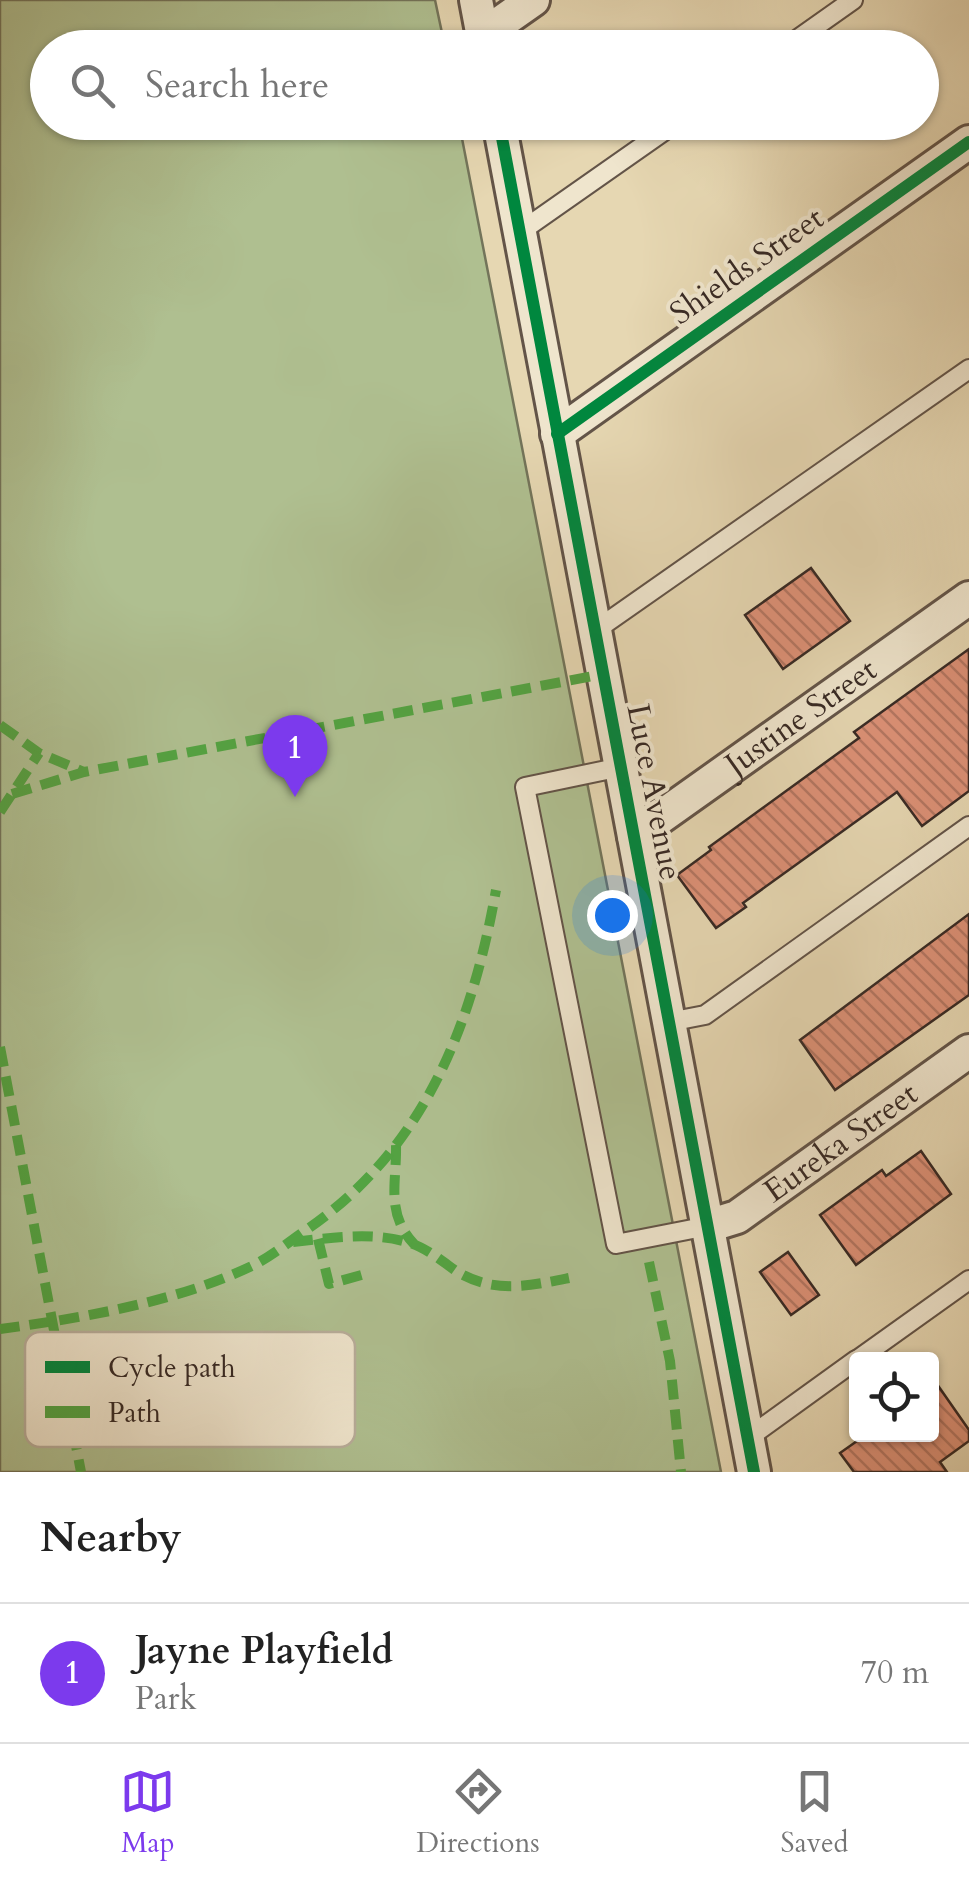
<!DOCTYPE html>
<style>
:root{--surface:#fff;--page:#f2f2f2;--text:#222;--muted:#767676;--line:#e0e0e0;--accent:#7c3aed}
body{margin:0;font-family:Cardo,serif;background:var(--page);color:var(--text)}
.controls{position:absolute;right:30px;bottom:30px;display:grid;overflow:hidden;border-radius:10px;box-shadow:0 2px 8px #0004}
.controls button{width:90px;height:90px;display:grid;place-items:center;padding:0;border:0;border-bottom:2px solid var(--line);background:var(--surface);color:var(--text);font:50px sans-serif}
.you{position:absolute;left:612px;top:915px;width:35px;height:35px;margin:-25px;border:8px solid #fff;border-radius:50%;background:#1a73e8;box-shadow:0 0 0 15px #1a73e833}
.badge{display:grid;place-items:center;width:65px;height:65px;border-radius:50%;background:var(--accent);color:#fff;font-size:32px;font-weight:700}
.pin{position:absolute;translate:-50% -82px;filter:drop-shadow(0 2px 5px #0008)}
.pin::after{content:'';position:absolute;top:52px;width:35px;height:30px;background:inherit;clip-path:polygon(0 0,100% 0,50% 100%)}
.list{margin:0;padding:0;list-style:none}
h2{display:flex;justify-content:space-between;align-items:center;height:130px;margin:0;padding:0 40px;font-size:42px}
h2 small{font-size:32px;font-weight:400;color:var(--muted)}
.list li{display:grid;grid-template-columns:65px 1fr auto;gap:30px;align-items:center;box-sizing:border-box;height:140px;padding:0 40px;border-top:2px solid var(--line)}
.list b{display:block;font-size:38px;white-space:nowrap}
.list p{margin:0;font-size:32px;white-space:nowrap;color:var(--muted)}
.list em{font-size:32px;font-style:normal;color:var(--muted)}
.icon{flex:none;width:55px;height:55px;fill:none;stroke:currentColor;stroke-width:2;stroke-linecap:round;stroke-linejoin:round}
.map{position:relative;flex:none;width:969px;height:1472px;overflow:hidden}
.search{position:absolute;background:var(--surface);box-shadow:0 2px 8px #0004;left:30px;right:30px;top:30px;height:110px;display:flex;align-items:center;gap:25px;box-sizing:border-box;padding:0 35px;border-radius:55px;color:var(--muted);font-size:38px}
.sheet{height:270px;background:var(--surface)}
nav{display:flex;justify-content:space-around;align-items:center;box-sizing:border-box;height:140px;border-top:2px solid var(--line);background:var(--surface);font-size:28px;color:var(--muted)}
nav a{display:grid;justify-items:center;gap:5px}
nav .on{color:var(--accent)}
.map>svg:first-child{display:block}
.green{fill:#afbf90;stroke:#73745a;stroke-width:2.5}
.building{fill:url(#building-back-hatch);stroke:#372924;stroke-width:2.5}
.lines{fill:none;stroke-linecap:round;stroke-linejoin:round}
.lane-casing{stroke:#635448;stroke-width:22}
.street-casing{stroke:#635448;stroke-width:38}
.lane{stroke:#efe5cd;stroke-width:18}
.street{stroke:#efe5cd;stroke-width:32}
.quiet{stroke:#53a342;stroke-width:10;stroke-dasharray:20 10;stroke-linecap:butt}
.cycleway-casing{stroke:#efe5cd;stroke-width:19}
.cycleway{stroke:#00873e;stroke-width:12}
.labels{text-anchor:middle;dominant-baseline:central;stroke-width:8;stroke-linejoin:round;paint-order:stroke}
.street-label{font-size:32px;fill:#372924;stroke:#efe5cd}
.key{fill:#efe5cd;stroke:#b8ad9a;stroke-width:2.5}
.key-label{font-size:28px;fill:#372924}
</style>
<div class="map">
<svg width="969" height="1472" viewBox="0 0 969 1472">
<defs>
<pattern id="building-back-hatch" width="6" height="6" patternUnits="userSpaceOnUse" patternTransform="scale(2.5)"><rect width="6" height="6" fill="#dd9177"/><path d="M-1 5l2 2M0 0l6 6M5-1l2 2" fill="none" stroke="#b47661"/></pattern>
</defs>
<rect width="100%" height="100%" fill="#e6d7b2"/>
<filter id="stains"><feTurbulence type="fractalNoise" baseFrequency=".002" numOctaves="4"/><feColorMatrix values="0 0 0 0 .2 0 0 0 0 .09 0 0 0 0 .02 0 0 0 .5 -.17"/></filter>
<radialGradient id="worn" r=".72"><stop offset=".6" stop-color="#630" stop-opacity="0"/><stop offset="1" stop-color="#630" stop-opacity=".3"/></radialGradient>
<polygon class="green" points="0,0 435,0 445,47 48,48 48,122 459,123 721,1472 0,1472"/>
<g class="building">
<polygon points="811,568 850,621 783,669 745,615"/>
<polygon points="969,649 969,791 922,826 897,792 743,903 746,907 716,928 677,875 711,850 709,847 859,738 854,732"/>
<polygon points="969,914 969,995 835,1090 800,1040"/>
<polygon points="921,1151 951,1194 856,1265 820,1215 882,1170 886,1176"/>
<polygon points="788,1252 819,1295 791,1315 760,1272"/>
<polygon points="932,1377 969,1430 969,1441 940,1462 947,1472 854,1472 840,1453 867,1434 932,1434"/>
</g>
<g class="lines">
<g class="lane-casing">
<g id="lane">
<polyline points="785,48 853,0"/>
<polyline points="520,232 677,122"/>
<polyline points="596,630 969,369"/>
<polyline points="621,767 525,787 616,1244 708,1226"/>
<polyline points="669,1022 705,1015 969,826"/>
<polyline points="857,1360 969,1280"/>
<polyline points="748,1438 856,1360"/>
</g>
</g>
<g class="street-casing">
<g id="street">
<polyline points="476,0 485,48"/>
<polyline points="483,35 533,0"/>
<polyline points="499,122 754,1472"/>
<polyline points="557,434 969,142"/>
<path id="s1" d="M634 836 969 598"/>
<path id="s2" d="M708 1226 737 1217 969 1051"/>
</g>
</g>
<use href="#lane" class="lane"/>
<use href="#street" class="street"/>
<g class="quiet">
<polyline points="0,725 39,753 84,772"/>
<polyline points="12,794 84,772 604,674"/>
<polyline points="0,812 39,753"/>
<polyline points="0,1047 81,1472"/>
<path d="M396 1145C397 1182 385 1213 414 1244"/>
<polyline points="318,1239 329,1284 365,1274"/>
<path d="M293 1242C331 1238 373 1231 410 1243 426 1248 442 1261 456 1271 493 1294 529 1286 569 1278"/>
<polyline points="649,1262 670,1361 681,1472"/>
<path d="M0 1329C83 1318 176 1302 252 1266 272 1256 290 1241 309 1228 425 1147 472 1025 496 890"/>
</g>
<g class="cycleway-casing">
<g id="cycleway">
<polyline points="499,122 754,1472"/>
<polyline points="557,434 969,142"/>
</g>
</g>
<use href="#cycleway" class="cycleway"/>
</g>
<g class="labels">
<g class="street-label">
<text transform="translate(747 266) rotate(-35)">Shields Street</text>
<text stroke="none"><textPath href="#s1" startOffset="205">Justine Street</textPath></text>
<text transform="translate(654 792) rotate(79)">Luce Avenue</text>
<text stroke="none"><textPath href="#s2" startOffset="158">Eureka Street</textPath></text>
</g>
</g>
<rect x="25" y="1332" width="330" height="115" rx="15" class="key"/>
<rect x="45" y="1361" width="45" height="12" fill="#00873e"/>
<rect x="45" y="1406" width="45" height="12" fill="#53a342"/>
<g class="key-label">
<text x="108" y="1377">Cycle path</text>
<text x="108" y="1422">Path</text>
</g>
<rect width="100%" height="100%" filter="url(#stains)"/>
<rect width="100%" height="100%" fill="url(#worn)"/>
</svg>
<div class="controls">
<button><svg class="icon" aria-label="locate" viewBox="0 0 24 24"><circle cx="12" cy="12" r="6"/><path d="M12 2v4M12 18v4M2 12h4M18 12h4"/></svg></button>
</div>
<div class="you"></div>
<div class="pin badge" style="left:295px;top:797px">1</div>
<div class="search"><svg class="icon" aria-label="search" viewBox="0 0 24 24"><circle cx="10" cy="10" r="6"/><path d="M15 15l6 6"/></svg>Search here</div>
</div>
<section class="sheet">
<h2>Nearby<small></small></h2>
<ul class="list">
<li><span class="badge">1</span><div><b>Jayne Playfield</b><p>Park</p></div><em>70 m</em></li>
</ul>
</section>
<nav>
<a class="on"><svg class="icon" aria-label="map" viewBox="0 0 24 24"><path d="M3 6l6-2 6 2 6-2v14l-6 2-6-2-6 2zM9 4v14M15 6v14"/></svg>Map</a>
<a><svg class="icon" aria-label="directions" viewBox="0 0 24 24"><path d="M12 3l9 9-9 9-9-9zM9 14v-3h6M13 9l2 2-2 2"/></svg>Directions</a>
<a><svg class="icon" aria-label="saved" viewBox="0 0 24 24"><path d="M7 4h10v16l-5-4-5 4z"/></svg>Saved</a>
</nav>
